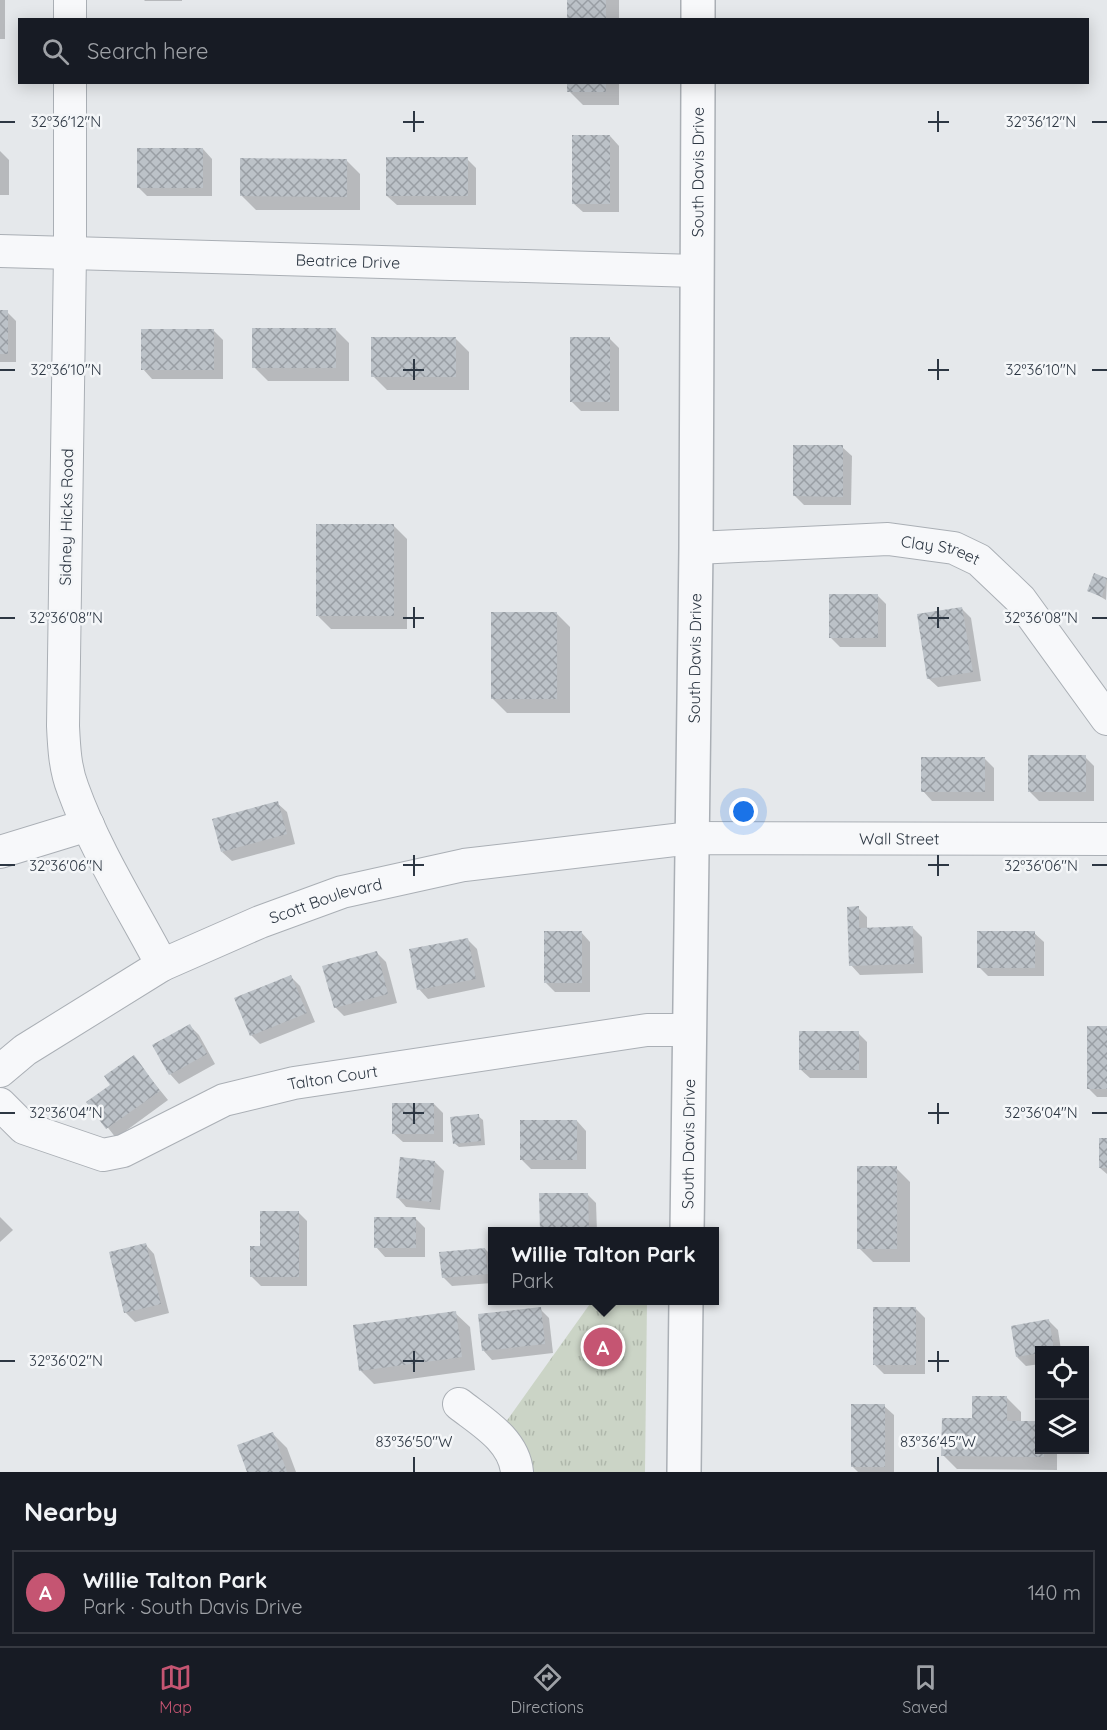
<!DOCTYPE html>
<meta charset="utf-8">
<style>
:root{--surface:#171b24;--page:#20242c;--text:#f1f3f6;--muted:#9ea1a6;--line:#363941;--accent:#c55572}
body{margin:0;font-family:Quicksand,sans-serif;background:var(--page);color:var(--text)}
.controls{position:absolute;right:18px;bottom:18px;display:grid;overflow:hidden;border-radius:0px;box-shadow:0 3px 15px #0003}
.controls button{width:54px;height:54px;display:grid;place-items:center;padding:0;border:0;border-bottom:2px solid var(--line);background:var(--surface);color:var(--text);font:30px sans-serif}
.you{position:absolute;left:744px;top:812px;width:21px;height:21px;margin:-15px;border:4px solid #fff;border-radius:50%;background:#1a73e8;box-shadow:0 0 0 9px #1a73e833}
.badge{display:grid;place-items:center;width:39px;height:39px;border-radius:50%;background:var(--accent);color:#fff;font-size:20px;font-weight:700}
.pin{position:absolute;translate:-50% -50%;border:3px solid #fff;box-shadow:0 2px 6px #0006}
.popup{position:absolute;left:488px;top:1227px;width:231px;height:78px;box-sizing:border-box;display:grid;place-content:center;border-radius:0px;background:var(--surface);filter:drop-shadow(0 2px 4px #0005);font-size:20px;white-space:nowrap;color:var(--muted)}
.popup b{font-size:22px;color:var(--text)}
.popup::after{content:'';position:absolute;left:50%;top:100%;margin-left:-12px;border:12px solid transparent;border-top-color:var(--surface)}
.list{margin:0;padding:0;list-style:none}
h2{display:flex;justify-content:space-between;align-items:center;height:78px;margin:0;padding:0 24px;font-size:26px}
h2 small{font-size:20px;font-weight:400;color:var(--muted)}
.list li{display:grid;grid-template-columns:39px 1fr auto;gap:18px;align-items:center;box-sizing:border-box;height:84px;margin:0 12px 12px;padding:0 12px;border:2px solid var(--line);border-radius:0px}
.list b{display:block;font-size:22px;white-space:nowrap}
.list p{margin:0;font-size:20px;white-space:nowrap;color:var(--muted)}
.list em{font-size:20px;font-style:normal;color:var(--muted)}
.icon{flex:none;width:33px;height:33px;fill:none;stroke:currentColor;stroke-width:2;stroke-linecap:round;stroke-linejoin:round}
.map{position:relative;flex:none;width:1107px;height:1472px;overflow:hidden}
.search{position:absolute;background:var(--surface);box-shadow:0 3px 15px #0003;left:18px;right:18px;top:18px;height:66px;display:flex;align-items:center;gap:15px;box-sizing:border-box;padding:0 21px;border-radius:0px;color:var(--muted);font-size:22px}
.sheet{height:174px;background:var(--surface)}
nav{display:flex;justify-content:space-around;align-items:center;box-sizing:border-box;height:84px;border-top:2px solid var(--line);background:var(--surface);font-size:16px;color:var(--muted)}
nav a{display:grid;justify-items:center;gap:3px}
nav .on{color:var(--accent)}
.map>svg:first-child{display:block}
.grass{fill:url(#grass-tufts)}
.shadow{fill:#0003}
.building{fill:url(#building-cross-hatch)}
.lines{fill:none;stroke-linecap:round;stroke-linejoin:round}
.minor-casing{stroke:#aaafb5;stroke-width:34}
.tertiary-casing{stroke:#aaafb5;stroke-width:36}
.minor{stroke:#f7f8fa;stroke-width:32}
.tertiary{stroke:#f7f8fa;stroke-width:33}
.ticks{fill:none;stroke:#2d3743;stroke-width:2}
.labels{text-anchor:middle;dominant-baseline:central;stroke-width:5;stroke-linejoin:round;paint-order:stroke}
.street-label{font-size:16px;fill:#2d3743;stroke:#f4f6f8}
.ticks-label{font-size:15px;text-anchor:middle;fill:#2d3743;stroke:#f4f6f8;stroke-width:5;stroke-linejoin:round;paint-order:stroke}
</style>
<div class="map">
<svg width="1107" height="1472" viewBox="0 0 1107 1472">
<defs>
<pattern id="grass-tufts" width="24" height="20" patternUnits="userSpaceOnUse" patternTransform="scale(1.5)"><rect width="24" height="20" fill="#cbd4c6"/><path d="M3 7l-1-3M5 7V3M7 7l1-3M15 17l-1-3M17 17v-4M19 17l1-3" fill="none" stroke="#afb7ab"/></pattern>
<pattern id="building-cross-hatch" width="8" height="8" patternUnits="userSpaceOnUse" patternTransform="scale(1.5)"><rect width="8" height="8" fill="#bcc2c8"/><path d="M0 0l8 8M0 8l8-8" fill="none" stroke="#999ea4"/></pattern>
</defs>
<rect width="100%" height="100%" fill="#e5e8eb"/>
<polygon class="grass" points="592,1301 647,1301 645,1472 530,1472 503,1426"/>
<g class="shadow">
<rect x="0" y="0" width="5" height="39"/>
<polygon points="144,0 182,0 182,1 145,1"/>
<rect x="569" y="0" width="50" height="20"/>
<polygon points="569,82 619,82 619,105 583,105 569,91"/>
<polygon points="610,136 619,146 619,212 583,212 573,203"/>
<polygon points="203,149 212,159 212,196 147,196 138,187"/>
<polygon points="0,151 9,160 9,195 0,195"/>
<polygon points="467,159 476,168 476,205 397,205 387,196"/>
<polygon points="346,160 360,174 360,210 256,210 242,196"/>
<polygon points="0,312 7,312 16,321 16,362 0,362"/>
<polygon points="335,329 349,343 349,381 268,381 254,367"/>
<polygon points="214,331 223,340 223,379 152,379 143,369"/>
<polygon points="455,338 469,352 469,390 387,390 373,376"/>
<polygon points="610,339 619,348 619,411 581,411 572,402"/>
<polygon points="842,447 852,456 851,505 804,505 795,496"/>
<polygon points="393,525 407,539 407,629 331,629 317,615"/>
<polygon points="1095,574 1107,579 1106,600 1089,590"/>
<polygon points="877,595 886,604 886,647 840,647 831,638"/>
<polygon points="962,609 971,618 981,681 938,687 928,678"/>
<polygon points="556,613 570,627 570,713 507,713 493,699"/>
<polygon points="1085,757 1094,766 1094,801 1039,801 1029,791"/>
<polygon points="984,758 994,768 994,801 932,801 923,791"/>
<polygon points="277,803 287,812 295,844 232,861 222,852"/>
<polygon points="858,908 867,917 867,929 912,927 922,937 923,973 860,975 851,965"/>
<polygon points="581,932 590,942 590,992 555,992 546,983"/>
<polygon points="1034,933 1044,942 1044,976 988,976 979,967"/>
<polygon points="468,940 477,949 485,987 428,999 419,989"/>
<polygon points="377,953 386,962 397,1003 344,1016 335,1007"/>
<polygon points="291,977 300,986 315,1022 260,1044 251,1035"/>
<polygon points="190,1026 199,1035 215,1064 179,1084 170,1074"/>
<polygon points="1107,1028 1107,1097 1097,1097 1088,1088"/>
<polygon points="858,1033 867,1042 867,1078 810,1078 800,1069"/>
<polygon points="133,1057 168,1100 116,1138 88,1102 112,1086"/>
<polygon points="434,1104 443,1113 443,1142 403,1142 393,1133"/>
<polygon points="478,1116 483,1120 485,1145 459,1147 454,1143"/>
<polygon points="577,1121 586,1131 586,1169 531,1169 522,1160"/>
<polygon points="1107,1139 1107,1174 1100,1168"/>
<polygon points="435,1162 444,1171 440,1210 406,1207 397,1197"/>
<polygon points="896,1168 910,1182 910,1262 873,1262 859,1248"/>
<polygon points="587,1194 596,1203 597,1232 542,1232"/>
<polygon points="298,1212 307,1221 307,1286 261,1286 251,1276 262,1247"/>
<polygon points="0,1217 13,1230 0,1242"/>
<polygon points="415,1218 425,1228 425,1257 385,1257 376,1247"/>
<polygon points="145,1244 154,1254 169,1313 135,1322 125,1312"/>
<polygon points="485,1249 492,1256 492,1283 452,1286 443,1277"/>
<polygon points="540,1309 549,1318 553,1353 492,1360 483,1350"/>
<polygon points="916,1309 925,1318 925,1374 884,1374 874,1364"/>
<polygon points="455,1313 470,1327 475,1370 374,1384 360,1370"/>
<polygon points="1049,1321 1058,1330 1061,1350 1040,1350 1040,1364 1026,1366 1017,1357"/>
<polygon points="1007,1398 1021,1412 1021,1422 1040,1450 1057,1450 1057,1470 957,1469 943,1455 973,1420"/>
<polygon points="884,1406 894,1415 894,1472 858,1472 853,1467"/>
<polygon points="273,1434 287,1448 296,1472 249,1472"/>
</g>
<g class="building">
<rect x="567" y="0" width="39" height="20"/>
<rect x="567" y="82" width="39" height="10"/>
<rect x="572" y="135" width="38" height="69"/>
<rect x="137" y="148" width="66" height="40"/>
<rect x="386" y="157" width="82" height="39"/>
<polygon points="240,158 347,159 347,197 240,196"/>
<rect x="0" y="310" width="8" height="44"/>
<rect x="252" y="328" width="84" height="40"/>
<rect x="141" y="329" width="73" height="41"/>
<rect x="371" y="337" width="85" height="40"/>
<rect x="570" y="337" width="40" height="65"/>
<polygon points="793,445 843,445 843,497 793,496"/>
<rect x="316" y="524" width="78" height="92"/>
<polygon points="1094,573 1107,578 1102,597 1087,591"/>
<rect x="829" y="594" width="49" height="44"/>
<polygon points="962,607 973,672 927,679 917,614"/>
<rect x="491" y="612" width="66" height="87"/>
<rect x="1028" y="755" width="58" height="37"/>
<rect x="921" y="757" width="64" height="35"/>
<polygon points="278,801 287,834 221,852 212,819"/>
<polygon points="859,906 859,928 913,926 914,964 849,966 847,907"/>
<rect x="544" y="931" width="38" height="52"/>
<rect x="977" y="931" width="58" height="37"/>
<polygon points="468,938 476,979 417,990 409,949"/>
<polygon points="377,951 388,994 334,1008 322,966"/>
<polygon points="291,975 307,1013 250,1036 234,998"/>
<polygon points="190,1024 207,1054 169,1075 152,1045"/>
<rect x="1087" y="1026" width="20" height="63"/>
<rect x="799" y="1031" width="60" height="39"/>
<polygon points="134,1055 160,1091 106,1129 86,1102 110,1085 104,1076"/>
<rect x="392" y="1103" width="42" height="31"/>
<polygon points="479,1114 481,1141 453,1144 450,1117"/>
<rect x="520" y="1120" width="57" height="40"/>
<rect x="1099" y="1138" width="8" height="30"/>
<polygon points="400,1157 435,1161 431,1202 396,1198"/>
<rect x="857" y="1166" width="40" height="83"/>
<polygon points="539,1193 588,1193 589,1232 540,1232"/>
<polygon points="260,1211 299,1211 299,1277 250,1277 250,1246 260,1246"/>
<rect x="374" y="1217" width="42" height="31"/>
<polygon points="146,1243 161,1304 124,1313 109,1252"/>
<polygon points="485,1248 488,1274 442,1278 439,1252"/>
<polygon points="541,1307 545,1344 482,1351 478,1314"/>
<rect x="873" y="1307" width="43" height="58"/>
<polygon points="456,1311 462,1357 359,1371 353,1325"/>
<polygon points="1049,1319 1054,1350 1040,1350 1040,1353 1016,1357 1011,1326"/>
<polygon points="972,1396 1007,1396 1007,1421 1040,1421 1040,1450 1044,1450 1044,1457 941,1456 942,1418 972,1418"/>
<rect x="851" y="1404" width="34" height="63"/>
<polygon points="273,1432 287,1472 247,1472 237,1445"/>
</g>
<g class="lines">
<g class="minor-casing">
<g id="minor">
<polyline points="70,0 70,20"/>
<path d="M70 82V253L63 726C64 747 65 769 73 789 95 850 132 908 162 965"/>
<path id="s1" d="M0 251 696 271"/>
<path id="s2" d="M696 548 888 539 954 548 979 560 1020 599 1107 719"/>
<polyline points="0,852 88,825"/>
<path id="s3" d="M0 1071 25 1050 162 965 260 922 342 892 464 865 691 838 1107 839"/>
<path id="s4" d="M0 1104 24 1128 103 1155 123 1151 224 1100 294 1083 647 1030H689"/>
<path d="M459 1404C482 1422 514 1440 517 1472"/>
</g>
</g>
<g class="tertiary-casing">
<g id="tertiary">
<polyline points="698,20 698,0"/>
<path id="s5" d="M687 1232 696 548 698 82"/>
<polyline points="684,1472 686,1300"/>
</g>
</g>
<use href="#minor" class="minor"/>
<use href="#tertiary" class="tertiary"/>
</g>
<path class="ticks" d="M414 111V132M938 111V132M0 122H15M403 122H424M928 122H949M1092 122H1107M414 359V380M938 359V380M0 370H15M403 370H424M928 370H949M1092 370H1107M414 607V628M938 607V628M0 618H15M403 618H424M928 618H949M1092 618H1107M414 855V876M938 855V876M0 865H15M403 865H424M928 865H949M1092 865H1107M414 1103V1124M938 1103V1124M0 1113H15M403 1113H424M928 1113H949M1092 1113H1107M414 1351V1372M938 1351V1372M0 1361H15M403 1361H424M928 1361H949M414 1457V1472M938 1457V1472"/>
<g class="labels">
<g class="street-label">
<text stroke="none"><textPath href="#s5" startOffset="1060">South Davis Drive</textPath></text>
<text stroke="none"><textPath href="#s1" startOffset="348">Beatrice Drive</textPath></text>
<text transform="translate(66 517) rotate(-89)">Sidney Hicks Road</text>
<text stroke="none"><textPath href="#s2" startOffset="246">Clay Street</textPath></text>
<text stroke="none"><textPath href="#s5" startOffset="574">South Davis Drive</textPath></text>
<text stroke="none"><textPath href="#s3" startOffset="950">Wall Street</textPath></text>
<text stroke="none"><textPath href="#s3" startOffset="370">Scott Boulevard</textPath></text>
<text stroke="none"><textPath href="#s4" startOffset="362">Talton Court</textPath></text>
<text stroke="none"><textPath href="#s5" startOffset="88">South Davis Drive</textPath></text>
</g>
</g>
<g class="ticks-label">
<text x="66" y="127">32°36'12"N</text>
<text x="1041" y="127">32°36'12"N</text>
<text x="66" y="375">32°36'10"N</text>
<text x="1041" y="375">32°36'10"N</text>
<text x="66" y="623">32°36'08"N</text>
<text x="1041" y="623">32°36'08"N</text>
<text x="66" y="871">32°36'06"N</text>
<text x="1041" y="871">32°36'06"N</text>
<text x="66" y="1118">32°36'04"N</text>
<text x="1041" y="1118">32°36'04"N</text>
<text x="66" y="1366">32°36'02"N</text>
<text x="414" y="1447">83°36'50"W</text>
<text x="938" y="1447">83°36'45"W</text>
</g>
</svg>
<div class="controls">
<button><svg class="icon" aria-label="locate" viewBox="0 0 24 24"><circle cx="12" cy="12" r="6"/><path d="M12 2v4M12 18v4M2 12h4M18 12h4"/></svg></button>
<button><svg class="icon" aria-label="layers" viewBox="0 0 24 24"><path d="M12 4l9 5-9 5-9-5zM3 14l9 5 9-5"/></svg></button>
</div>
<div class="you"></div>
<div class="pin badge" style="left:603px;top:1347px">A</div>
<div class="popup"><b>Willie Talton Park</b>Park</div>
<div class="search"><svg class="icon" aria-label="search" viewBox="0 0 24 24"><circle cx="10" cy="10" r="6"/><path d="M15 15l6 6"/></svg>Search here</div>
</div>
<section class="sheet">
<h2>Nearby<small></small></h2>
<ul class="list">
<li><span class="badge">A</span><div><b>Willie Talton Park</b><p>Park · South Davis Drive</p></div><em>140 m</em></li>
</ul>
</section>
<nav>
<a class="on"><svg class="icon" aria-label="map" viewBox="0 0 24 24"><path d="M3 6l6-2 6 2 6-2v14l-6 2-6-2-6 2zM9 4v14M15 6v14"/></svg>Map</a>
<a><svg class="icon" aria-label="directions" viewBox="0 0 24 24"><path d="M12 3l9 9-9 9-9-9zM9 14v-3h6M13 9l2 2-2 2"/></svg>Directions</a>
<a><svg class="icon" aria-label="saved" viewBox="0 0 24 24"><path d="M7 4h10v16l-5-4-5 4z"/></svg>Saved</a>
</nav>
